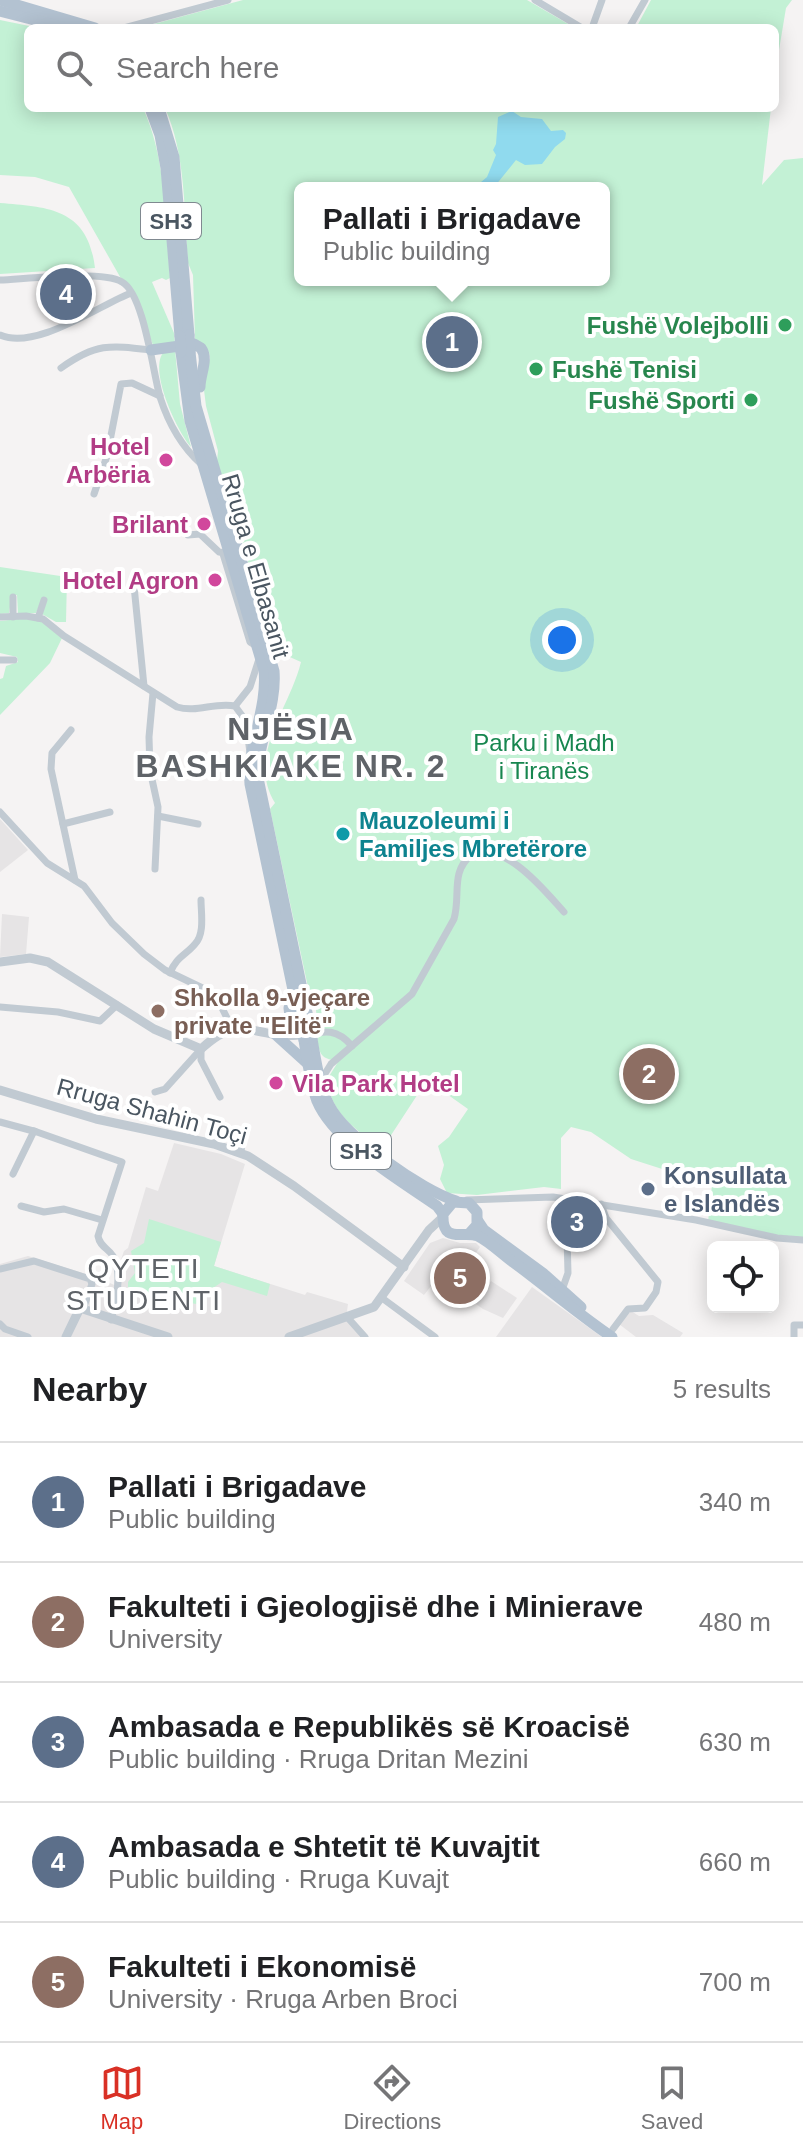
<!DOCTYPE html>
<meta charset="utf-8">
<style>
:root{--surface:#fff;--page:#f6f6f6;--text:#202124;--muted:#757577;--line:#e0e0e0;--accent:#d93025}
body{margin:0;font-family:Helvetica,sans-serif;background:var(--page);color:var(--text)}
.controls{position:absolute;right:24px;bottom:24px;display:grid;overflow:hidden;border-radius:12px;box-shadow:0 4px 20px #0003}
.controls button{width:72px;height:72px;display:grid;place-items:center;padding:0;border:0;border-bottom:2px solid var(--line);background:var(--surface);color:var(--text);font:40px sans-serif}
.you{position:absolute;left:562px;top:640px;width:28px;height:28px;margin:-20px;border:6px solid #fff;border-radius:50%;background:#1a73e8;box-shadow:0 0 0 12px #1a73e833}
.badge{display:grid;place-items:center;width:52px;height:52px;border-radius:50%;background:var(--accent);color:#fff;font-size:26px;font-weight:700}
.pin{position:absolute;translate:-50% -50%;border:4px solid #fff;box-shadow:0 2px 8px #0006}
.popup{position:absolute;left:294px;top:182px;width:316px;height:104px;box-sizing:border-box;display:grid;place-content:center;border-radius:12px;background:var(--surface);filter:drop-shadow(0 2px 6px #0005);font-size:26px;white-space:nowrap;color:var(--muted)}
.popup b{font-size:30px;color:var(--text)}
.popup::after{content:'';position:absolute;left:50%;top:100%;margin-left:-16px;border:16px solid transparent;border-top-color:var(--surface)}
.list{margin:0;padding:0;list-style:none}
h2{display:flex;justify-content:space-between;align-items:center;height:104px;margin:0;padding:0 32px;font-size:34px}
h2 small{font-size:26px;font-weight:400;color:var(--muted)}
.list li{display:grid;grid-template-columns:52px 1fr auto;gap:24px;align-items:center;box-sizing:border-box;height:120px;padding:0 32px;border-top:2px solid var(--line)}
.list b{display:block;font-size:30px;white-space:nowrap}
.list p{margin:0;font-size:26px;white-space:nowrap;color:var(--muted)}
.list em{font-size:26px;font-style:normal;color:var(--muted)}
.icon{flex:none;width:44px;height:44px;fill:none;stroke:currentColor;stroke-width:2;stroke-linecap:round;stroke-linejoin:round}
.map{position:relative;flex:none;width:803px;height:1337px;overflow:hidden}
.search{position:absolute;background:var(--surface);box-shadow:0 4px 20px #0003;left:24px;right:24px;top:24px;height:88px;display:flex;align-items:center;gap:20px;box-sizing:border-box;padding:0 28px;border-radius:12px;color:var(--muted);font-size:30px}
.sheet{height:704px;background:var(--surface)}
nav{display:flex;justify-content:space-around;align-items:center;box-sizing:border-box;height:112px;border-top:2px solid var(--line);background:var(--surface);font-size:22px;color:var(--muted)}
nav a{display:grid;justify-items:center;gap:4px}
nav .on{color:var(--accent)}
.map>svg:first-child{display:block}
.education{fill:#e6e4e5}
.green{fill:#c3f1d5;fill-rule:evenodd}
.water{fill:#90daee}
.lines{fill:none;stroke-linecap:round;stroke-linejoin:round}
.minor{stroke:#c1cad2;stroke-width:7}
.tertiary{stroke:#c1cad2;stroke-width:9}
.primary{stroke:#b3c2d1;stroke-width:11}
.primary-bridge{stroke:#b3c2d1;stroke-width:11}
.leisure-dot{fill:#2e9e5b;stroke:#fff;stroke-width:3}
.hotel-dot{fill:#d1479c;stroke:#fff;stroke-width:3}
.culture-dot{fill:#0f9aa8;stroke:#fff;stroke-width:3}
.education-dot{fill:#8d6e63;stroke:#fff;stroke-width:3}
.service-dot{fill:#5c6f8a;stroke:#fff;stroke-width:3}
.labels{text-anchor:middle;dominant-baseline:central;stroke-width:8;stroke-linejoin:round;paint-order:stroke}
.shield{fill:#fff;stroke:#808990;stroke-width:2}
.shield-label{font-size:22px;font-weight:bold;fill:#4a5661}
.leisure-label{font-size:24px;font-weight:bold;fill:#27864d;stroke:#fff;text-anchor:end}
.hotel-label{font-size:24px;font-weight:bold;fill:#b23c85;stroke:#fff;text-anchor:end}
.street-label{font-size:24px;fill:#4a5661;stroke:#fff}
.park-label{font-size:24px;fill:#17864f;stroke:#fff}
.culture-label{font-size:24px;font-weight:bold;fill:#0d838f;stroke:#fff;text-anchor:start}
.education-label{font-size:24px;font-weight:bold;fill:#785e54;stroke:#fff;text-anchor:start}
.service-label{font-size:24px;font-weight:bold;fill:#4e5e75;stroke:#fff;text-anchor:start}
.quarter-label{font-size:28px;letter-spacing:2px;fill:#5f6368;stroke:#fff}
.district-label{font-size:32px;font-weight:bold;letter-spacing:2px;fill:#5f6368;stroke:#fff}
</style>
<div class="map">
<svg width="803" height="1337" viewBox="0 0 803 1337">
<rect width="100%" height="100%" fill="#f5f3f3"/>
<g class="education">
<polygon points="0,819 28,850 0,872"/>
<polygon points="2,914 29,917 26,954 0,957"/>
<polygon points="174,1143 221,1154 245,1164 214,1266 305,1295 307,1292 348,1304 346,1318 363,1337 0,1337 0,1264 28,1256 99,1278 121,1288 119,1265 124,1251 128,1248 146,1187 158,1191"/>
<polygon points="443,1238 460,1243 476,1243 480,1247 466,1267 489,1284 491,1281 517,1298 503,1318 483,1309 438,1277 424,1295 404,1281 430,1243"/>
<polygon points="532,1287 602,1337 496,1337"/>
<polygon points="631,1311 639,1316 653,1315 683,1333 680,1337 636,1337 619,1324"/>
</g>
<g class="green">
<polygon points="243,0 527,0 575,28 139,28"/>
<polygon points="651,0 792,0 786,8 775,74 775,28 636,28"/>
<path d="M0 20 39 28H28V108H143C167 161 165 221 170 278L166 280 162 278 152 282 174 333 175 345H153L140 312 69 187 35 177 0 175Z"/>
<path d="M165 108H771L762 185 784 160 803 158V1240L708 1222 712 1185 631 1159 591 1132 571 1127 561 1138V1189L544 1187 477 1195 447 1193 440 1179 444 1165 438 1146 449 1137 468 1109 427 1080 382 1149C358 1131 328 1112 328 1078L338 1062C334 1060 330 1060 326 1058 310 1051 324 1008 309 992L270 809 275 803C246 756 290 708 301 662L283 654 273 643 217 461 218 451 206 406 203 382 210 358 209 352 195 339 193 275 188 263C184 212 186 155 165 108ZM300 188H604V280H300Z"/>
<path d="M0 203C50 207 88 209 95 268L0 274Z"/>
<path d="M175 349 180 404 191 447C177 431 149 371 163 353Z"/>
<polygon points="0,567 67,577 66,622 56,622 42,614 47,599 43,597 36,613 18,614 17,595 12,595 9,613 0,614"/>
<polygon points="28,618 42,622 62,638 50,663 0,715 0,679 3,678 6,666 18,662 17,657 0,653 0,621"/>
<path d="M149 1219 221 1242 214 1266 270 1284 267 1296 222 1282 210 1290 202 1304C187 1305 176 1296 162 1295 148 1294 141 1298 128 1292V1282L135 1273 131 1251 144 1243Z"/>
</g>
<polygon class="water" points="512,111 521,117 542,119 551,131 563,130 566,133 565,139 555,147 542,164 525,165 516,160 495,186 497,188 474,188 487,177 496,155 493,150 496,144 498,117"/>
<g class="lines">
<g class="minor">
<polyline points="535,0 582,28"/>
<polyline points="124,28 228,0"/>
<polyline points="592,28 602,0"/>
<polyline points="629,28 645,0"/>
<path d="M0 280C25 279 103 270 122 282 144 294 153 373 160 397 168 422 182 447 201 464"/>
<path d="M0 335C35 351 98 306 131 293"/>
<path d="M61 368C96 343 110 345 151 350"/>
<polyline points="94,494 107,456 121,384 132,383 160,396"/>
<polyline points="188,535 200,534 219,552 227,553"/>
<polyline points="223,554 250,642 258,647"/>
<polyline points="134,586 144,686"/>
<path d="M0 617 26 616 43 619 64 636 177 707C197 713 214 702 235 706L246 721 250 753"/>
<polyline points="13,617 13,597"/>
<polyline points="38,618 44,600"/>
<polyline points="0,660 14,660"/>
<polyline points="153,693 149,737 150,770 158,807 155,869"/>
<polyline points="235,706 250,687 259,659"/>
<polyline points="71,730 52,753 51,769 75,880"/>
<polyline points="0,812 47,863 84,886 112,923 144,954 165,970 215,994 232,1028"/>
<polyline points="158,816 198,824"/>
<polyline points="63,824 110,812"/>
<path d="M170 973C176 957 186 955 195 944 205 934 201 913 201 900"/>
<polyline points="0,1007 58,1012 100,1021 117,1005"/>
<path d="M281 1036C311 1041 328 1018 352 1046"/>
<polyline points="201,1049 201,1060 220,1097"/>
<path d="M321 1080 331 1064 412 994 454 919C461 895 450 873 471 855 505 840 544 890 564 912"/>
<polyline points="155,1092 165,1089 201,1049"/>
<path d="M0 1122 37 1132 122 1162 98 1236C100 1247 108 1248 113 1256 123 1273 116 1302 111 1320"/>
<polyline points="236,1130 242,1141 241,1153"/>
<polyline points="13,1174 34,1131"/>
<polyline points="467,1200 553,1197 696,1220 777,1238 803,1240"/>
<polyline points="601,1204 606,1218 658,1282 656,1292 645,1308 628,1309 613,1329"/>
<polyline points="21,1206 44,1212 64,1209 102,1220"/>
<polyline points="0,1269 34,1261 90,1279 92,1284 83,1309"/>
<polyline points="562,1290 568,1273 566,1199"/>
<polyline points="382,1298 435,1337"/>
<polyline points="348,1318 365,1337"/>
<polyline points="0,1324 5,1329 28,1337"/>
<polyline points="794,1337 794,1325 803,1325"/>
</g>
<g class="tertiary">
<path d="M0 962 30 958 48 962 154 1029 201 1049C229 1023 240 1027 276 1035"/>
<polyline points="0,1090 96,1119 214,1144 248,1156 294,1186 404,1267"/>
<polyline points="66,1337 80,1308 168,1337"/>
<polyline points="289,1337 374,1307 429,1230 443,1217"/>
</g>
<g class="primary">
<polyline points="0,0 95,28"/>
<polyline points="0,11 66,28"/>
<polyline points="150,108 160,135 166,168 180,336"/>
<polyline points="159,108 174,157 189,335"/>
<path d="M151 350 194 344 201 348C209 359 200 374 200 387"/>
<path d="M181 352 190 421 264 670C268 709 247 745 250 784L301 1028"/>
<path d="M190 352 196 406 274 671C277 708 257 741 258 778L310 1027"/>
<polyline points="289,1008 291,1024 276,1035 308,1064"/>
<path d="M312 1039C316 1061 319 1085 329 1105 345 1137 423 1191 456 1201"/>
<path d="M304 1040C307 1060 310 1082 317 1101 334 1142 400 1180 437 1206L443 1214"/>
<polyline points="478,1221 484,1230 544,1274 581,1307"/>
<path d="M469 1234 477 1225V1212L469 1203 453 1202 443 1214C442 1245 463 1230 478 1236 490 1242 502 1254 513 1262 547 1287 578 1314 612 1337"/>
</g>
<g class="primary-bridge">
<polyline points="189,335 190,352"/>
<polyline points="180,336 181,352"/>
<polyline points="310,1027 312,1039"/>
<polyline points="301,1028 304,1040"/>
</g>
</g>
<g class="leisure-dot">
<circle cx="785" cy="325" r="8"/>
<circle cx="536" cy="369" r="8"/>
<circle cx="751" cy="400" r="8"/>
</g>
<g class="hotel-dot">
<circle cx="166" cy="460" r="8"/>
<circle cx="204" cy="524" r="8"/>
<circle cx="215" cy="580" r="8"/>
<circle cx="276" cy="1083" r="8"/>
</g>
<circle class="culture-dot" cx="343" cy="834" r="8"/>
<circle class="education-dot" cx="158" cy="1011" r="8"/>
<circle class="service-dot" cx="648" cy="1189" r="8"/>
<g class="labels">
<g class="shield">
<rect x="141" y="203" width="60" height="36" rx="6"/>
<rect x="331" y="1133" width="60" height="36" rx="6"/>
</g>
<g class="shield-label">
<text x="171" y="221">SH3</text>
<text x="361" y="1151">SH3</text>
</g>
<g class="leisure-label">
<text x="769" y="325">Fushë Volejbolli</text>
<text x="552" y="369" text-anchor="start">Fushë Tenisi</text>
<text x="735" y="400">Fushë Sporti</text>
</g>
<g class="hotel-label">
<text x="150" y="446">Hotel<tspan x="150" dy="28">Arbëria</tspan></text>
<text x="188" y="524">Brilant</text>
<text x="199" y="580">Hotel Agron</text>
<text x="292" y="1083" text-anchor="start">Vila Park Hotel</text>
</g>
<g class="street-label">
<text transform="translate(256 566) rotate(74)">Rruga e Elbasanit</text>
<text transform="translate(152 1111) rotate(15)">Rruga Shahin Toçi</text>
</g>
<g class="park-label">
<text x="544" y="742">Parku i Madh<tspan x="544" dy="28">i Tiranës</tspan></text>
</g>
<g class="culture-label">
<text x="359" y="820">Mauzoleumi i<tspan x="359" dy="28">Familjes Mbretërore</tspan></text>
</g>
<g class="education-label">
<text x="174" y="997">Shkolla 9-vjeçare<tspan x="174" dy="28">private "Elitë"</tspan></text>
</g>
<g class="service-label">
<text x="664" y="1175">Konsullata<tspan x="664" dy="28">e Islandës</tspan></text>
</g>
<g class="quarter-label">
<text x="144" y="1268">QYTETI<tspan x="144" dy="32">STUDENTI</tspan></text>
</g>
<g class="district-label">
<text x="291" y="729">NJËSIA<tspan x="291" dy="37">BASHKIAKE NR. 2</tspan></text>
</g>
</g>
</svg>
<div class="controls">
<button><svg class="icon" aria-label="locate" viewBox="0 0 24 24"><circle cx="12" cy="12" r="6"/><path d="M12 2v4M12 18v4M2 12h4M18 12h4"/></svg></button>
</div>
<div class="you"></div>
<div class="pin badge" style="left:452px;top:342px;background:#5c6f8a">1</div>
<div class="popup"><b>Pallati i Brigadave</b>Public building</div>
<div class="pin badge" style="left:649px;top:1074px;background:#8d6e63">2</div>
<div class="pin badge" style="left:577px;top:1222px;background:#5c6f8a">3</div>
<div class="pin badge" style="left:66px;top:294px;background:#5c6f8a">4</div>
<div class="pin badge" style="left:460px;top:1278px;background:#8d6e63">5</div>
<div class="search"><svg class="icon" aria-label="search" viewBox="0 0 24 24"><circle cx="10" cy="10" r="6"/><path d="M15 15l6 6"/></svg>Search here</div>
</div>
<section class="sheet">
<h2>Nearby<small>5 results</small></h2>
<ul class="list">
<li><span class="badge" style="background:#5c6f8a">1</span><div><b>Pallati i Brigadave</b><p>Public building</p></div><em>340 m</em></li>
<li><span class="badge" style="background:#8d6e63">2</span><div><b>Fakulteti i Gjeologjisë dhe i Minierave</b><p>University</p></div><em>480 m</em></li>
<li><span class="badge" style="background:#5c6f8a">3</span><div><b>Ambasada e Republikës së Kroacisë</b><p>Public building · Rruga Dritan Mezini</p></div><em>630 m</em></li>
<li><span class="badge" style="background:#5c6f8a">4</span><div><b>Ambasada e Shtetit të Kuvajtit</b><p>Public building · Rruga Kuvajt</p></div><em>660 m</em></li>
<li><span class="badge" style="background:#8d6e63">5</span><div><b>Fakulteti i Ekonomisë</b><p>University · Rruga Arben Broci</p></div><em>700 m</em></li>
</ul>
</section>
<nav>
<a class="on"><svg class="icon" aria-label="map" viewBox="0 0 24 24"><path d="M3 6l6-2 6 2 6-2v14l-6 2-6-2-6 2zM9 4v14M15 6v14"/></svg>Map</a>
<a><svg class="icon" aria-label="directions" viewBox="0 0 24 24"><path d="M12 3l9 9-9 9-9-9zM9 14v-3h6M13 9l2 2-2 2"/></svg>Directions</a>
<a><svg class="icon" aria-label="saved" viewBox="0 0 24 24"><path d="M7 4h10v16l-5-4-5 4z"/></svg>Saved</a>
</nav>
